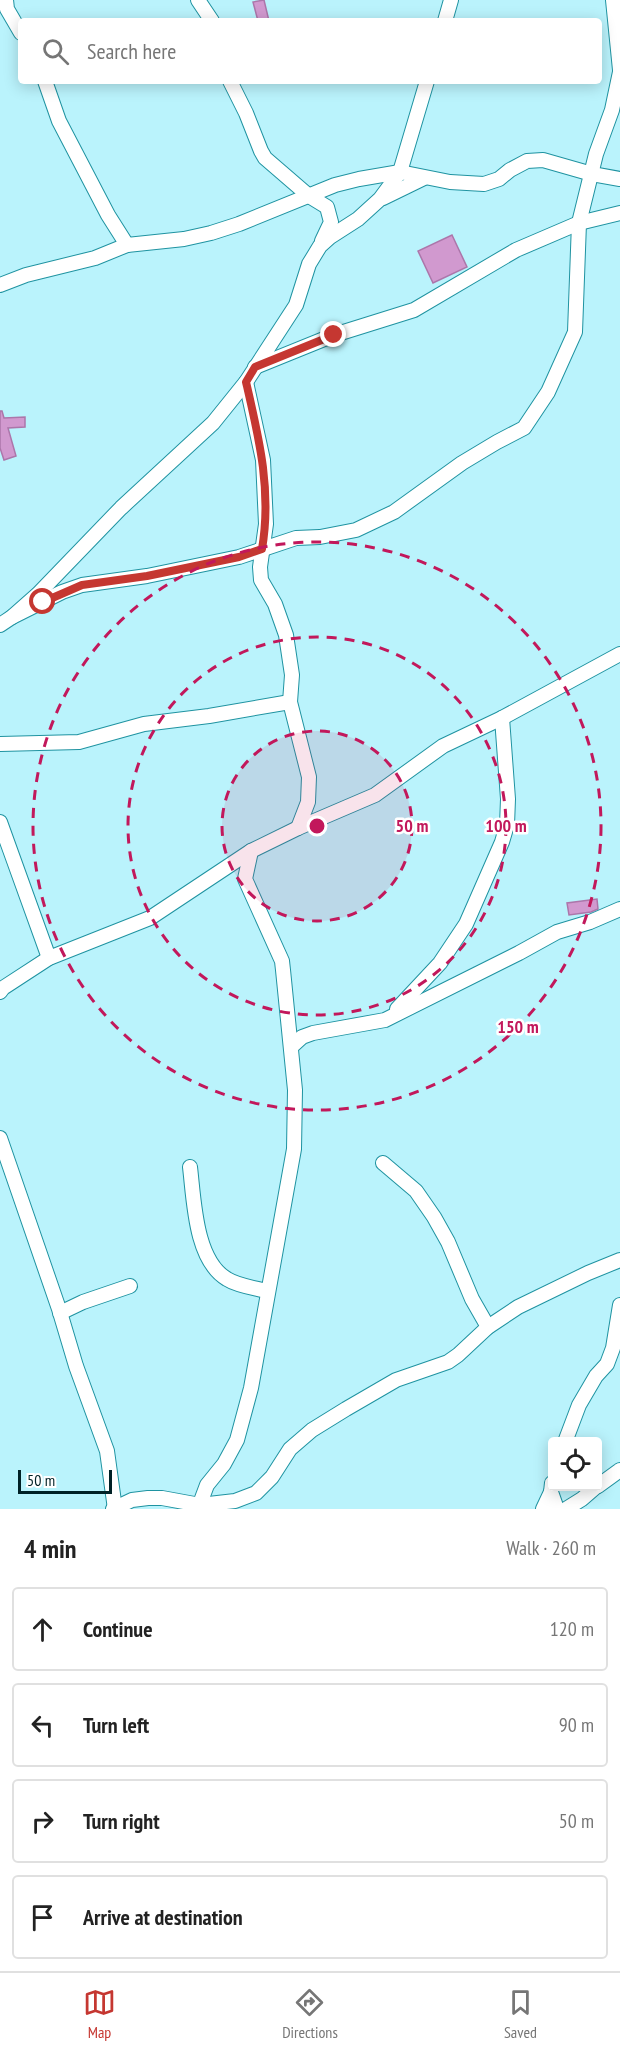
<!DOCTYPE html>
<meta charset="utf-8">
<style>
:root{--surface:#fff;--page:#f2f2f2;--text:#222;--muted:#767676;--line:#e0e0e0;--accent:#c53731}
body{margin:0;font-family:"PT Sans Narrow",sans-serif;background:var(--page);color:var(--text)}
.controls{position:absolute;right:18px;bottom:18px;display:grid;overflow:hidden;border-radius:6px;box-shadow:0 3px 15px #0003}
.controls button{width:54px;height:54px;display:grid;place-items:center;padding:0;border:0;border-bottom:2px solid var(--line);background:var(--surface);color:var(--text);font:30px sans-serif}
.scale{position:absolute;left:18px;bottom:15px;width:94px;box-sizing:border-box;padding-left:6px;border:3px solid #002126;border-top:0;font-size:16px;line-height:21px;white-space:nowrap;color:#002126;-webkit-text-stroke:4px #fff;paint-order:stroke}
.stop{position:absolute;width:18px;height:18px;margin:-14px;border:4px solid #c53731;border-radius:50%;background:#fff}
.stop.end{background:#c53731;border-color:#fff;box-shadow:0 2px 6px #0008}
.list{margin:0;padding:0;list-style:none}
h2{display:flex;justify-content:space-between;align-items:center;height:78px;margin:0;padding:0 24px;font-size:26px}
h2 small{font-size:20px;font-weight:400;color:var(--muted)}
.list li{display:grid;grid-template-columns:39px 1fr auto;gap:18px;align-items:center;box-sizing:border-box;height:84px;margin:0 12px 12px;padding:0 12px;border:2px solid var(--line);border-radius:6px}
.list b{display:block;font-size:22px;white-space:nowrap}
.list em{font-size:20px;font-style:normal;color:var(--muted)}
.icon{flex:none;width:33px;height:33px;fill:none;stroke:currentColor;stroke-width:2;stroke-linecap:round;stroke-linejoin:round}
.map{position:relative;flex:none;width:620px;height:1509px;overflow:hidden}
.search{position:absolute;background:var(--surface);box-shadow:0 3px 15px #0003;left:18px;right:18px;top:18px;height:66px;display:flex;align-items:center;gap:15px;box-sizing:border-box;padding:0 21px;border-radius:6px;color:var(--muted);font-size:22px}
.sheet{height:462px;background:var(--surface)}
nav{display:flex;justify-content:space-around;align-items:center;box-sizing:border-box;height:84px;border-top:2px solid var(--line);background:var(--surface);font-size:16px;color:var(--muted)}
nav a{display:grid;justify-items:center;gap:3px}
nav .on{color:var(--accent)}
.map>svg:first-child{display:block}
.building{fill:#d199cf;stroke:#ac76aa;stroke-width:1.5}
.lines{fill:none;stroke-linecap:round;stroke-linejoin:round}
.street-casing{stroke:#1f93a1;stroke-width:16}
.street{stroke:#fff;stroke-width:14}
.route{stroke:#c53731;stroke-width:8}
.ring{fill:none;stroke:#c2185b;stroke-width:3;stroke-dasharray:10 8}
.centre{fill:#c2185b;stroke:#fff;stroke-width:3}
.ring-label{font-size:18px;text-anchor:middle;font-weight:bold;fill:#c2185b;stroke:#fff;stroke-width:5;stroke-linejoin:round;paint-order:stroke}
</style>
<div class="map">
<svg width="620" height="1509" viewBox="0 0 620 1509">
<rect width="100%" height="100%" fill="#baf3fc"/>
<g class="building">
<polygon points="264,0 269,21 258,21 253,2"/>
<polygon points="452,235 467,267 433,283 418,251"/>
<polygon points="0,411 2,411 4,418 25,417 25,427 8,428 16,456 4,460 0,448"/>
<polygon points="597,899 598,909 591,912 569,915 567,903"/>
</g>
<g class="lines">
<g class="street-casing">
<g id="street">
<polyline points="6,0 7,9 21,33"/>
<polyline points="198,0 212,21"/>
<polyline points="613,0 620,70"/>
<polyline points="445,21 451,0"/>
<polyline points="45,81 59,121 108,215 127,245"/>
<polyline points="230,81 246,113 261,151 265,158 309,196 327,207 331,222 322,241"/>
<polyline points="383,198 424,178"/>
<polyline points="0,285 26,275 95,258 127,245 184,239 211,233 239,224 335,185 359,179 400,172 450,182 484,184 499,179 510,170 527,161 543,160 592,174 620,179"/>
<polyline points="255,367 334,335 414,310 516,250 579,223 620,213"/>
<polyline points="246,382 263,460 266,524 260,567 261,580 275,604 286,635 292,675 290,702 309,777 308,802 298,828"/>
<polyline points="12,617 62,592 82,585 147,576 239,557 296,538 320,537 356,530 394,512 462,463 497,442 524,428 548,392 575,332 579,223 596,154 612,110 620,72"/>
<polyline points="0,625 12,617 38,594 121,508 213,423 246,382 296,305 309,264 320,246 330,237 358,219 380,199 400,172 427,81"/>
<polyline points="0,744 79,742 144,724 209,716 290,702"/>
<polyline points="0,822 49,958"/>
<polyline points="0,992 3,988 49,958 150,918 251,851 298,828 375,795 443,746 502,718 620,654"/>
<polyline points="397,1009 440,963 466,924 502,842 507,825 508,799 502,718"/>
<polyline points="291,1047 302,1037 313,1033 385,1020 519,953 557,932 590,922 620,909"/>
<polyline points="0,1138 59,1309 76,1366 107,1451 115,1509"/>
<polyline points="383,1163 416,1191 434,1217 448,1242 472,1299 488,1327"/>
<path d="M190 1167C194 1200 195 1260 227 1279 238 1286 255 1288 267 1291"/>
<polyline points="60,1313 83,1302 130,1286"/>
<polyline points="565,1442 579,1405 596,1376 607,1364 613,1348 620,1305"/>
<polyline points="552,1483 551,1492 557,1509"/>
<polyline points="598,1486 620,1470"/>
<polyline points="113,1509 132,1500 148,1498 162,1498 200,1505 235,1501 256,1493 272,1477 290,1449 312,1430 346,1409 396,1380 448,1362 458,1355 488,1327 518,1307 588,1273 620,1260"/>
<polyline points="198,1509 207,1485 224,1464 237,1440 251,1388 294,1149 295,1090 283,970 282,961 245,879 251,851"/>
<polyline points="543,1509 551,1492"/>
<polyline points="566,1509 582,1499 597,1486"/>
</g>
</g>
<use href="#street" class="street"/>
</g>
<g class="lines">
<path class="route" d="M43 602 82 585 147 576 239 557 262 549C272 491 259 438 246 382L255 367 334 335"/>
</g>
<circle cx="317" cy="826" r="95" fill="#c2185b" fill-opacity=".12"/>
<g class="ring">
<circle cx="317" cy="826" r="95"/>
<circle cx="317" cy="826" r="189"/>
<circle cx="317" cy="826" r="284"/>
</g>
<circle cx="317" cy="826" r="9" class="centre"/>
<g class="ring-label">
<text x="412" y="832">50 m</text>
<text x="506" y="832">100 m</text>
<text x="518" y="1033">150 m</text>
</g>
</svg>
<div class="controls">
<button><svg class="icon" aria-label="locate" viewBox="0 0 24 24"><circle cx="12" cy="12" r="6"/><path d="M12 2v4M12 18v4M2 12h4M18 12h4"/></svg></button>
</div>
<div class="scale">50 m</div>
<div class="stop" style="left:43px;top:602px"></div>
<div class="stop end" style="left:334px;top:335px"></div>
<div class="search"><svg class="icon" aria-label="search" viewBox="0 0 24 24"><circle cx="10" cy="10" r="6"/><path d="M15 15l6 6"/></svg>Search here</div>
</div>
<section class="sheet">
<h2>4 min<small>Walk · 260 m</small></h2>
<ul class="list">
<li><svg class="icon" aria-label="ahead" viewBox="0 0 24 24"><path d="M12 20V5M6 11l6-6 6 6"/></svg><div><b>Continue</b></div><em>120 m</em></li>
<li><svg class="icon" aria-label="left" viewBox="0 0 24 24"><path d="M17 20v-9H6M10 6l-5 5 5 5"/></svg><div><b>Turn left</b></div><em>90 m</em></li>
<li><svg class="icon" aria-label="right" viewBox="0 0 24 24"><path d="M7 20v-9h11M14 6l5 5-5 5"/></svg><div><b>Turn right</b></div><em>50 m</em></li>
<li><svg class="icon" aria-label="arrive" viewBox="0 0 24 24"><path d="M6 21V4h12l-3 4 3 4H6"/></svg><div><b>Arrive at destination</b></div></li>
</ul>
</section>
<nav>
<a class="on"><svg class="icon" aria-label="map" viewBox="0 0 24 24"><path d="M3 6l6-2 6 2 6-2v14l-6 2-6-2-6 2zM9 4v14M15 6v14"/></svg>Map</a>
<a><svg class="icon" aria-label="directions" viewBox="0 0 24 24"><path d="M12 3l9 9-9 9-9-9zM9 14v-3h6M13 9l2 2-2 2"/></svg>Directions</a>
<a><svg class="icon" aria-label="saved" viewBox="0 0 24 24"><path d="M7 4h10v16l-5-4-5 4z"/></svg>Saved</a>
</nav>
